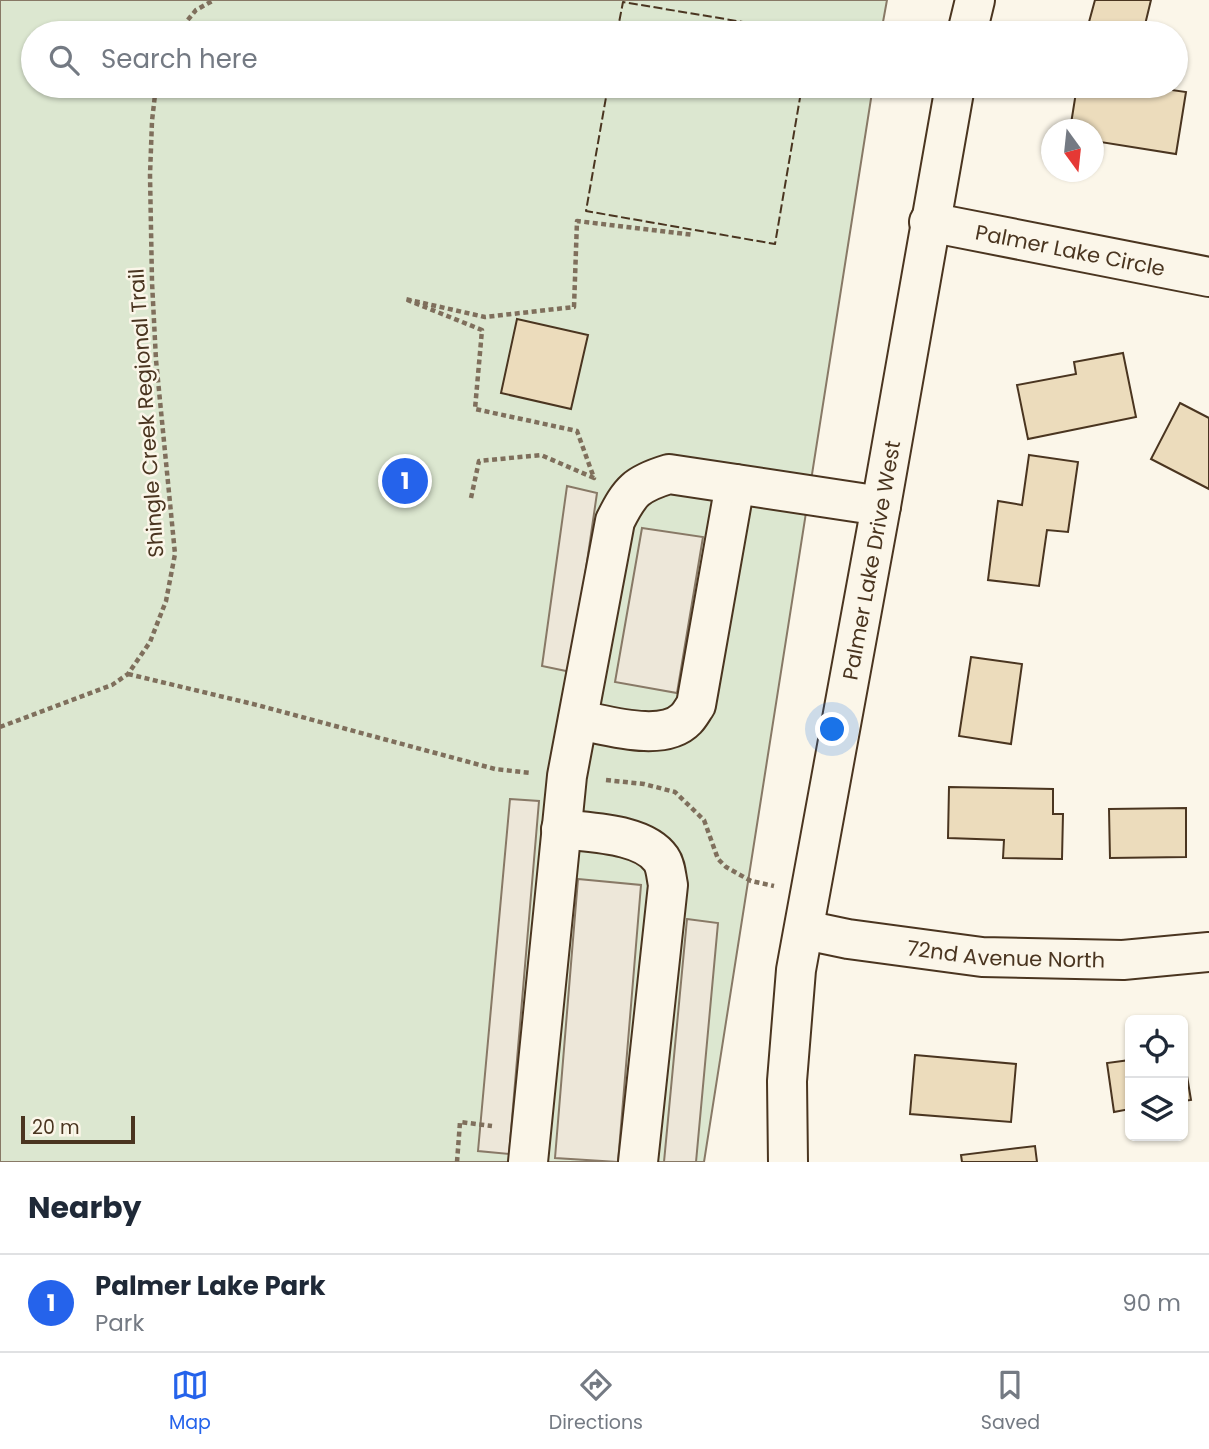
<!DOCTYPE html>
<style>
:root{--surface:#fff;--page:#f2f2f3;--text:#1f2937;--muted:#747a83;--line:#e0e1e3;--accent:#2563eb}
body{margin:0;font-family:Poppins,sans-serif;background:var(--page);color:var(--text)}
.controls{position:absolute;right:21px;bottom:21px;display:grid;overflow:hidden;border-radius:10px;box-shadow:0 2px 5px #0004}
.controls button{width:63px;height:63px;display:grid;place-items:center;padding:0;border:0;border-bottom:2px solid var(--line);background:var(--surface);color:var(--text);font:35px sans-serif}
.compass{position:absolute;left:1041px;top:119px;width:63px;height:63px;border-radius:50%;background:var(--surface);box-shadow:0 2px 5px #0004;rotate:165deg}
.scale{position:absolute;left:21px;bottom:18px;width:114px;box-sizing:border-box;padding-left:7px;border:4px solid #4a3520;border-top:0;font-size:19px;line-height:24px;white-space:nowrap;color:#4a3520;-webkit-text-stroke:5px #fbf6e9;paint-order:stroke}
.you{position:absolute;left:833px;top:730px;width:24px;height:24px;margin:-18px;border:5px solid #fff;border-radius:50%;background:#1a73e8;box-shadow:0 0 0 10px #1a73e833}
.badge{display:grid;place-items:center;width:46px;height:46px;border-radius:50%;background:var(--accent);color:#fff;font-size:23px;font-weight:700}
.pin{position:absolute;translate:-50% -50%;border:4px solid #fff;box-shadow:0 2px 7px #0006}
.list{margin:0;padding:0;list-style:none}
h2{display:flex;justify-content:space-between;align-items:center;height:91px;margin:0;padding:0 28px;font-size:30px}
h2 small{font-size:23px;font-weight:400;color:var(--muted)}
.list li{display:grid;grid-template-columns:46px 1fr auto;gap:21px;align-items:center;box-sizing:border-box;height:98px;padding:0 28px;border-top:2px solid var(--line)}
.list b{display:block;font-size:26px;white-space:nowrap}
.list p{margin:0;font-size:23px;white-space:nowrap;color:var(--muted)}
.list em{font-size:23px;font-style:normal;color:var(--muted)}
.icon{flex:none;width:38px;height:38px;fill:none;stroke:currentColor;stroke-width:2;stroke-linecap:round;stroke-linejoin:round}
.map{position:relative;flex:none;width:1209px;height:1162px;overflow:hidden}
.search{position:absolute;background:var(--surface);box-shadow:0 2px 5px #0004;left:21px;right:21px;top:21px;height:77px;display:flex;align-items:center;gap:18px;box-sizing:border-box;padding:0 24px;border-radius:38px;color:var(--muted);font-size:26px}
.sheet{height:189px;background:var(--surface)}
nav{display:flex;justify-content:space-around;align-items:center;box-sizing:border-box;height:98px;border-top:2px solid var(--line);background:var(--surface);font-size:19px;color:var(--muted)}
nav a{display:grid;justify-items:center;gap:4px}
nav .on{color:var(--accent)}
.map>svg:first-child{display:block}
.green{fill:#dce7d0;stroke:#887966;stroke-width:2}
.parking{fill:#ede7d9;stroke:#887966;stroke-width:2}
.building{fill:#ecdcbc;stroke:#4a3520;stroke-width:2}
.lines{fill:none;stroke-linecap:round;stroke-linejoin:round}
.minor-casing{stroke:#4a3520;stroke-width:42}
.path{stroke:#7f6f5c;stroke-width:4.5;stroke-dasharray:5 3.5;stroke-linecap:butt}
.minor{stroke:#fbf6e9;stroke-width:38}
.fence{stroke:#4a3520;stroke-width:2;stroke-dasharray:9 3.5;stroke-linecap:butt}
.labels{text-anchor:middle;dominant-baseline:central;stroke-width:5;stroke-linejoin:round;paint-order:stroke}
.street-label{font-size:21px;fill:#4a3520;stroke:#fbf6e9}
</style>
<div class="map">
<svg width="1209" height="1162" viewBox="0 0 1209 1162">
<rect width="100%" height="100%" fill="#fbf6e9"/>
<polygon class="green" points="0,0 887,0 881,33 33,33 33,86 873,86 704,1162 0,1162"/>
<g class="parking">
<polygon points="567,486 597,493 571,672 542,666"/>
<polygon points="642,528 703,537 677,693 615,682"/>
<polygon points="510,799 539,801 509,1154 478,1151"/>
<polygon points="578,879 641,885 618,1162 555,1158"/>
<polygon points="687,919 718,923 696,1162 664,1162"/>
</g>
<g class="building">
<polygon points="1095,0 1151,0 1143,33 1086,33"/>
<polygon points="1077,86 1144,86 1186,92 1176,154 1094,141 1094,130 1070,130"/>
<polygon points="517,319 588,335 571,409 501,393"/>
<polygon points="1123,353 1136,417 1028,439 1017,385 1076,374 1074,362"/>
<polygon points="1180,403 1209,418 1209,489 1151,459"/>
<polygon points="1029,455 1078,462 1068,532 1047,530 1039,586 988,580 998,501 1022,505"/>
<polygon points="971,657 1022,664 1011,744 959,736"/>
<polygon points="949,787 1053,789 1053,814 1063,814 1062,859 1003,858 1004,840 948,838"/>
<polygon points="1186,808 1186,857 1110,858 1109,809"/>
<polygon points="1183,1052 1191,1100 1183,1101"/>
<polygon points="915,1055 1016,1064 1011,1122 910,1114"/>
<polygon points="1130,1060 1130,1109 1114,1112 1107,1063"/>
<polygon points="1035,1146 1037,1162 962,1162 961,1155"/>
</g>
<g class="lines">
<g class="minor-casing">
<g id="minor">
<polyline points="967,33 975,0"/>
<path id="s1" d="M929 222 1209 277"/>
<path d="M578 720C607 725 663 743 686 719 690 715 693 709 696 705L735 484"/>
<path d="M561 829C590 833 643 833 661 859 666 866 666 876 668 885L638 1162"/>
<path id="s2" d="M805 930 848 939 982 957 1123 960 1209 952"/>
<path d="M528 1162 567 776 615 521C630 491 636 484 669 474L881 506"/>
<path id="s3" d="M788 1162 787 1081 796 970 881 506 955 86"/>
</g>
</g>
<g class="path">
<polyline points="177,33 196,10 214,0"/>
<polyline points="471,498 479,461 541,455 594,478 577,431 475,409 482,330 405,299 485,317 574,307 577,221 694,235"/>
<polyline points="128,674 257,705 495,769 531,773"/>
<polyline points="0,727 112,685 128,674 150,642 166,601 175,554 156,360 152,282 150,175 152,121 156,86"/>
<polyline points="606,780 644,784 675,792 704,820 718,859 726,867 751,881 774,886"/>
<polyline points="457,1162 460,1122 492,1126"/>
</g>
<use href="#minor" class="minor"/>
<g class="fence">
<polyline points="617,33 623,2 809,33"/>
<polyline points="608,86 586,211 775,244 802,86"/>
</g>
</g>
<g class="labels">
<g class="street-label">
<text stroke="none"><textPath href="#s1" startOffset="144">Palmer Lake Circle</textPath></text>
<text transform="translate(146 413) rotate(-94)">Shingle Creek Regional Trail</text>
<text stroke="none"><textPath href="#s3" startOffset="609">Palmer Lake Drive West</textPath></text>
<text stroke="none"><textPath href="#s2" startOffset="203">72nd Avenue North</textPath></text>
</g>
</g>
</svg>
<div class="controls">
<button><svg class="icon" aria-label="locate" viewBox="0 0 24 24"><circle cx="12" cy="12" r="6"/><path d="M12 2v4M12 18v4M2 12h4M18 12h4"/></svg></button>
<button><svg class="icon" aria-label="layers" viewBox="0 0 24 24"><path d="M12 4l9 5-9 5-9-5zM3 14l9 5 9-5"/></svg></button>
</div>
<svg class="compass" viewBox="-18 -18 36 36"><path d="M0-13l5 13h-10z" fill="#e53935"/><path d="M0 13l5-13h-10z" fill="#747a83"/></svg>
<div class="scale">20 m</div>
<div class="you"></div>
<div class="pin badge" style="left:405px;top:481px">1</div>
<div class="search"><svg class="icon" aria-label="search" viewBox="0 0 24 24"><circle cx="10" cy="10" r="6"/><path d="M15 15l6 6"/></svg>Search here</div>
</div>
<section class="sheet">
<h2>Nearby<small></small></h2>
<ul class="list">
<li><span class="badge">1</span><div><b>Palmer Lake Park</b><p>Park</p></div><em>90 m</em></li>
</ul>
</section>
<nav>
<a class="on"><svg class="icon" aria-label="map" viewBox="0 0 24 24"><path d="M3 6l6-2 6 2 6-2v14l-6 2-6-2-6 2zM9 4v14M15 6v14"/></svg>Map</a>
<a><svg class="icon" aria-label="directions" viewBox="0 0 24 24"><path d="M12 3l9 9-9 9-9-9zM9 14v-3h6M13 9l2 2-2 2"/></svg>Directions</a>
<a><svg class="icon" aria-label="saved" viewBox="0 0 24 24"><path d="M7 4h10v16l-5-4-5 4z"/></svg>Saved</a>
</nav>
